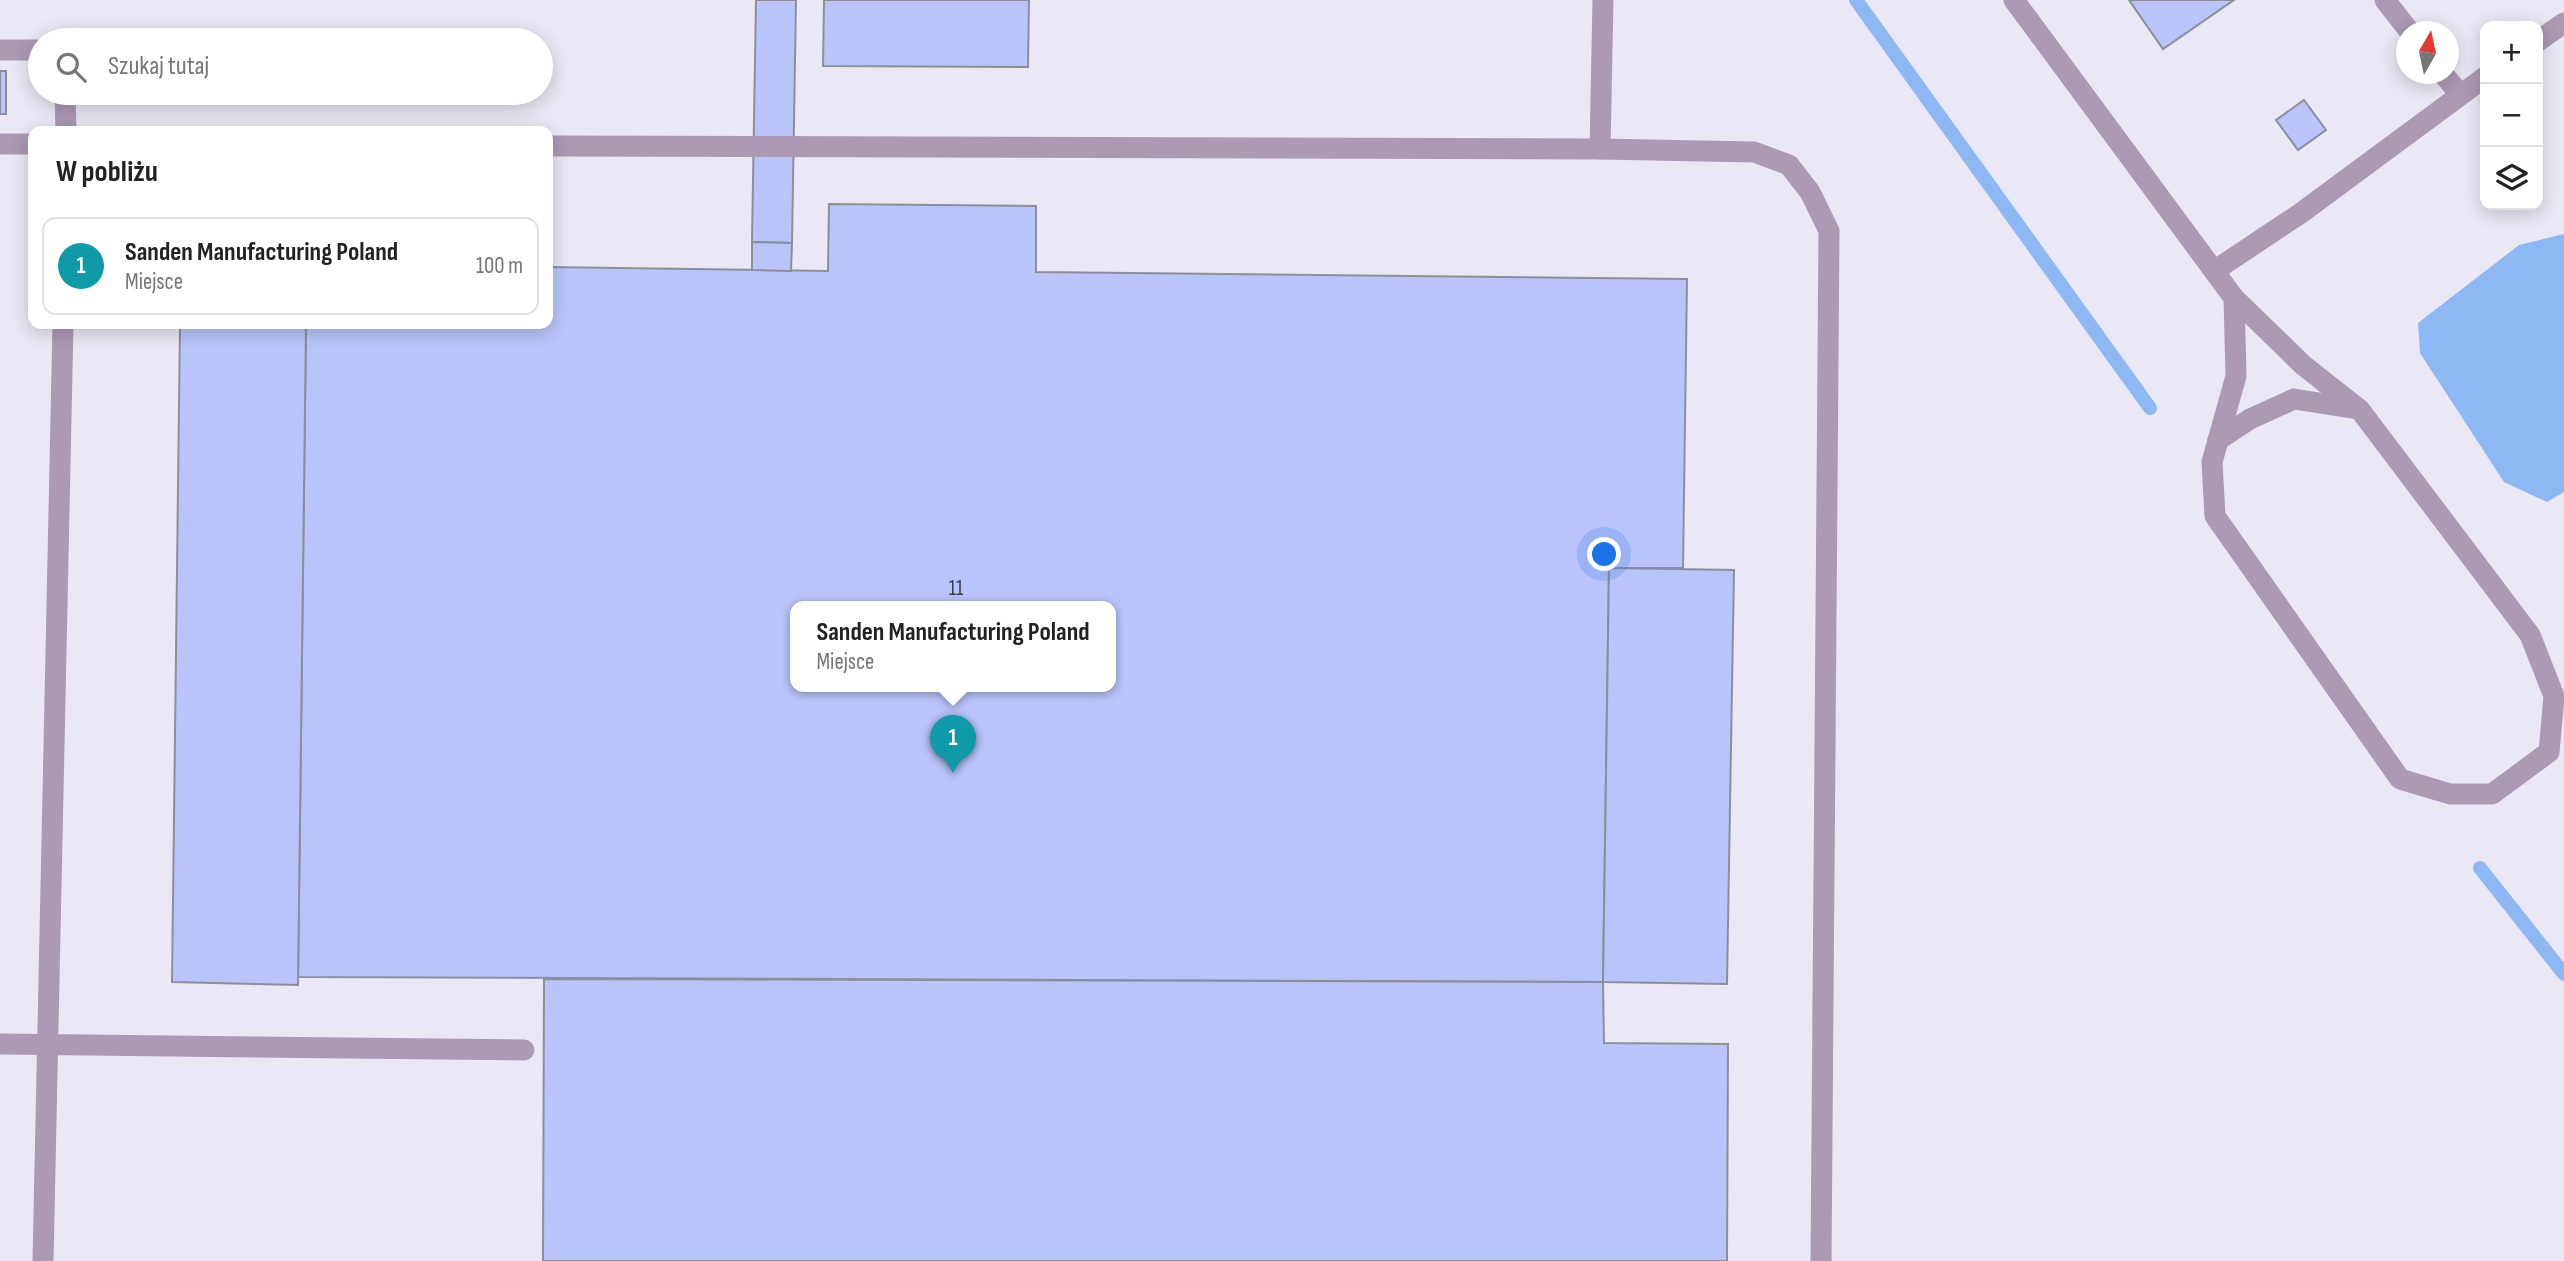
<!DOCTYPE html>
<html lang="pl">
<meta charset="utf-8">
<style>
:root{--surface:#fff;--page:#f6f6f6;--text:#222;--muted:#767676;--line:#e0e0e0;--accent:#7c3aed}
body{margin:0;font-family:"Sofia Sans Condensed",sans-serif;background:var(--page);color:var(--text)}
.controls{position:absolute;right:21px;top:21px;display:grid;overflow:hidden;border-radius:14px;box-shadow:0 4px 18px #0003}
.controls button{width:63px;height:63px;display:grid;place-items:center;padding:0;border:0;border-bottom:2px solid var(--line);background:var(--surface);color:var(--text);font:35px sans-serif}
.compass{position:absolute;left:2396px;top:21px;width:63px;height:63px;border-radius:50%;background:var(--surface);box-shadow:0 4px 18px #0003;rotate:9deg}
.you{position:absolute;left:1605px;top:555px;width:24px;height:24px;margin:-18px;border:5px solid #fff;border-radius:50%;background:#1a73e8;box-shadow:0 0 0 10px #1a73e833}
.badge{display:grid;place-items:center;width:46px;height:46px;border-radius:50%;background:var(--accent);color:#fff;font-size:23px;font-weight:700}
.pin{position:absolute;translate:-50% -58px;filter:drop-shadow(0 2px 4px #0008)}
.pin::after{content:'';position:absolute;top:37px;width:24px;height:21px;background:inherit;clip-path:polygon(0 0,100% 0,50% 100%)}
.popup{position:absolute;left:790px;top:601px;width:326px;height:91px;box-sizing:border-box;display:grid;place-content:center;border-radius:14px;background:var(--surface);filter:drop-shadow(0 2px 5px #0005);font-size:23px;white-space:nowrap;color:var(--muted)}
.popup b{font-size:26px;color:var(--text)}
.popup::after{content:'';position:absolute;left:50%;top:100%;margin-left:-14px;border:14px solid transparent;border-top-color:var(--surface)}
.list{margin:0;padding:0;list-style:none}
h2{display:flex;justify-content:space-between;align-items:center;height:91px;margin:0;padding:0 28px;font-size:30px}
h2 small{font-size:23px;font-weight:400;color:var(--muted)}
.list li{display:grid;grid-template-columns:46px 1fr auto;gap:21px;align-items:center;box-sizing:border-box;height:98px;margin:0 14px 14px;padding:0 14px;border:2px solid var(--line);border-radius:14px}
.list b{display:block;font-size:26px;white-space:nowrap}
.list p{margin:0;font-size:23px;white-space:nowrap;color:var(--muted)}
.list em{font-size:23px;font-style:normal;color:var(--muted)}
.icon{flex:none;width:38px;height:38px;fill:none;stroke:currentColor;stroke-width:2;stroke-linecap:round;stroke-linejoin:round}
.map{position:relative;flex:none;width:2564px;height:1261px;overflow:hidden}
.search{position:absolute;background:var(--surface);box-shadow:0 4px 18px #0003;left:28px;top:28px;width:525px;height:77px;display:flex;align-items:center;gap:18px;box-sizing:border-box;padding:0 24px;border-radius:38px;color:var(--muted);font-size:26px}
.panel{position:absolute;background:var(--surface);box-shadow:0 4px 18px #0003;left:28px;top:126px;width:525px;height:203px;border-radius:14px}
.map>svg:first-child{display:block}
.water{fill:#8db8f4}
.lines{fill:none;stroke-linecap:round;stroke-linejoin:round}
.stream{stroke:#8db8f4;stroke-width:14}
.building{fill:#b9c4fa;stroke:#8c8f9a;stroke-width:2;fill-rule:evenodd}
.lane{stroke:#ac99b4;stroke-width:21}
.street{stroke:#ac99b4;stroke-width:21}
.labels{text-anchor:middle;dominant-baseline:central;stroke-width:5;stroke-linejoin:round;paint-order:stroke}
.number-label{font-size:21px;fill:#393b4b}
</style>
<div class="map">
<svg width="2564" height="1261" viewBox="0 0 2564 1261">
<rect width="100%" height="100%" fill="#eae8f4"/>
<polygon class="water" points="2564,234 2564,492 2547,502 2504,482 2420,353 2418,323 2519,245"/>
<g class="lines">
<g class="stream">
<polyline points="1856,0 2150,408"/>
<polyline points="2480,868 2564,974"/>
</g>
</g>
<g class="building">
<polygon points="756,0 796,0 792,243 752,242"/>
<polygon points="824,0 1029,0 1028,67 823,66"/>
<polygon points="2129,0 2234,0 2163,49"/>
<rect x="0" y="71" width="6" height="43"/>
<polygon points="2304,100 2326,130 2298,150 2276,120"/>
<path d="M829 204 1036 206V272L1687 279 1683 568H1609L1603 982 298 977 306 324H548V267L828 271ZM796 607H1110V687H796Z"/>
<polygon points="752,242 792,243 791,271 752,270"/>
<polygon points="180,324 306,324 298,985 172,982"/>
<polygon points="1609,568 1734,570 1727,984 1603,982"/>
<polygon points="544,979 1603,982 1604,1043 1728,1044 1727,1261 543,1261"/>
</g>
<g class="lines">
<g class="lane">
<polyline points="2385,0 2410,32"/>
<polyline points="2538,41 2564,23"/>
<polyline points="0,50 40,50"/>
<polyline points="2443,74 2460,94"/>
<polyline points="65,93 66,131"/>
<polyline points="0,144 33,144"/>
<polyline points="548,146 1600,149 1754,152 1789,165 1810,192 1829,231 1821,1261"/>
<polyline points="1600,149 1603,0"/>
<polyline points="2214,271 2301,213 2485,77"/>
<polyline points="0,1044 524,1050"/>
<polyline points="43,1261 63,324"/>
</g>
<g class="street">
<polyline points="2014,0 2234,298 2303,365 2360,410 2530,635 2554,696 2549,752 2492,794 2450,794 2400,779 2215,516 2212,462 2236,376 2234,298"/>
<polyline points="2218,440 2250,419 2294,399 2358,409"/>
</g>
</g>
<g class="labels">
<g class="number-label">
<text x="956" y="588">11</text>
</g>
</g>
</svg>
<div class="controls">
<button>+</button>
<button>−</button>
<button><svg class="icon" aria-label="layers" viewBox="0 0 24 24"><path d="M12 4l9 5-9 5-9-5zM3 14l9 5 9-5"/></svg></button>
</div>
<svg class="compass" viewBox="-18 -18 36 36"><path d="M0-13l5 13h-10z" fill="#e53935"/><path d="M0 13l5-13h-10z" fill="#767676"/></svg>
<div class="you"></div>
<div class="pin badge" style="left:953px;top:773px;background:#0f9aa8">1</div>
<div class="popup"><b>Sanden Manufacturing Poland</b>Miejsce</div>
<div class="search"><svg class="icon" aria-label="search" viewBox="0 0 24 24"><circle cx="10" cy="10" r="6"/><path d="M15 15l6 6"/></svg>Szukaj tutaj</div>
<section class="panel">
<h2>W pobliżu<small></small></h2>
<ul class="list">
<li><span class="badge" style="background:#0f9aa8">1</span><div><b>Sanden Manufacturing Poland</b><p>Miejsce</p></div><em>100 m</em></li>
</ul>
</section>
</div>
